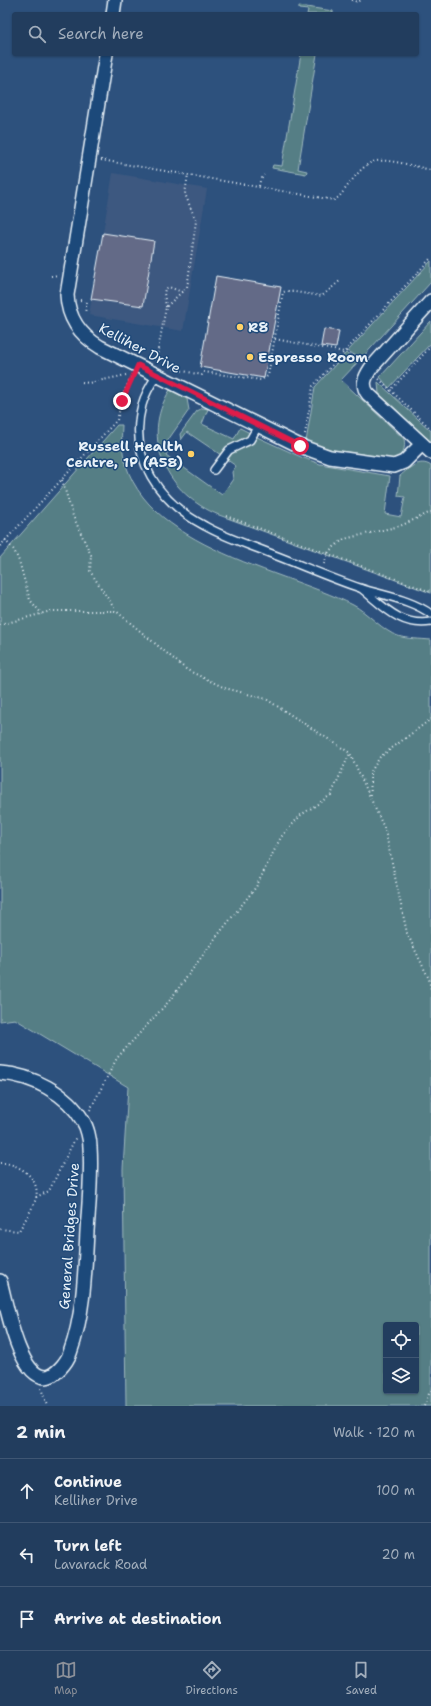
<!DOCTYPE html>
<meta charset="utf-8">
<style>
:root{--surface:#223d5e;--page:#2a4464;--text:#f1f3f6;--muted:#a2aebc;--line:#3f5673;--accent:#8c9099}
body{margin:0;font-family:"Shantell Sans",sans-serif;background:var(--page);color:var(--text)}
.controls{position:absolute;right:12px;bottom:12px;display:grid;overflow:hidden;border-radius:4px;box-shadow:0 1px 3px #0004}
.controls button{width:36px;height:36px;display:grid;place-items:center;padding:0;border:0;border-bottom:1px solid var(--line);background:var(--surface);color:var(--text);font:20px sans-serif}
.stop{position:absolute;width:12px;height:12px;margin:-9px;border:3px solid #e11d48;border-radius:50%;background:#fff}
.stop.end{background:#e11d48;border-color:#fff;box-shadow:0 1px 4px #0008}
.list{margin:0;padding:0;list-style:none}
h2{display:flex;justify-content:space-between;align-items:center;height:52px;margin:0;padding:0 16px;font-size:17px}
h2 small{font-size:13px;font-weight:400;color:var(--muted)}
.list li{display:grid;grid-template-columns:26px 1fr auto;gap:12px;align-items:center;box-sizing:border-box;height:64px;padding:0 16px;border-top:1px solid var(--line)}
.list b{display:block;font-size:15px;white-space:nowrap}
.list p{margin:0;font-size:13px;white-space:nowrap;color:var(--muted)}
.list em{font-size:13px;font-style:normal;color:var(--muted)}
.icon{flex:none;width:22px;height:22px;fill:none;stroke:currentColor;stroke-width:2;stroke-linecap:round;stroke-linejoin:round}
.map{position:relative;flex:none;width:431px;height:1406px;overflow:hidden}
.search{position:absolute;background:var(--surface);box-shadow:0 1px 3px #0004;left:12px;right:12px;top:12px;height:44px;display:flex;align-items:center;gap:10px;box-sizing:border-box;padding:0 14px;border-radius:4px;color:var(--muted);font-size:15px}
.sheet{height:244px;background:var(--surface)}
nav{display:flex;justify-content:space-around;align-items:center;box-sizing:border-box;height:56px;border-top:1px solid var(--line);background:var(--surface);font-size:11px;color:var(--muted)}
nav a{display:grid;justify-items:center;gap:2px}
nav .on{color:var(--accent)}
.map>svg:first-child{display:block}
.built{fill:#3d5980}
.green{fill:#557e85;stroke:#9eb8be;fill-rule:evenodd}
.building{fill:#636b87;stroke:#e8f1f8}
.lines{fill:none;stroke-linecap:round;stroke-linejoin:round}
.lane-casing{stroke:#e8f1f8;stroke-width:10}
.street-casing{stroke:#e8f1f8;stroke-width:16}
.path{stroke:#e8f1f8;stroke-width:2;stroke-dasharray:1 3;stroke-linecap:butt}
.lane{stroke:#1f4a7a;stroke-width:7}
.street{stroke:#1f4a7a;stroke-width:13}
.route{stroke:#e11d48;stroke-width:5}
.poi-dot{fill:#ffd166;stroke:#1f4a7a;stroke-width:1.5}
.labels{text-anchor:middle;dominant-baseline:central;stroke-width:3;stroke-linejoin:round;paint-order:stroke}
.poi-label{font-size:14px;font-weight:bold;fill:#e8f1f8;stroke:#1f4a7a;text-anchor:start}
.street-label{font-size:14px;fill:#e8f1f8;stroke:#1f4a7a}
</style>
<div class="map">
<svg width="431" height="1406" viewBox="0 0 431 1406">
<rect width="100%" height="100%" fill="#2d517d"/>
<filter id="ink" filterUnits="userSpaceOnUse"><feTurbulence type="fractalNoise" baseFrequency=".025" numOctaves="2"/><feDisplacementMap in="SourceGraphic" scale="8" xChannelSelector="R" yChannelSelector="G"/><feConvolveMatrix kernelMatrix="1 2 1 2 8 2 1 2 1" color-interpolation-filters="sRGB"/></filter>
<g filter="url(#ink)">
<polygon class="built" points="113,173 207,189 183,331 89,315"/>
<g class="green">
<polygon points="299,6 333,11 333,14 307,14 308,10 299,9"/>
<polygon points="301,54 317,54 298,169 307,171 306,174 272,168 273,165 282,166"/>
<polygon points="431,261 431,282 361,359 348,351"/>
<polygon points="431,321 431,343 389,388 380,377"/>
<path d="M346 353 357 363 341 380 404 439C406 448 403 455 395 459L333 450 306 442 315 387Z"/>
<polygon points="378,382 431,431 431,442 379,394"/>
<path d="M170 390 187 399 189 410 168 440 170 447 166 455 222 495 233 479 232 472 236 466 226 459 230 453 251 445 257 437 301 457 320 464 390 476 385 514 401 517 405 497 398 496 400 476C409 468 420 458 431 466V593L219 515C168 495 139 439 170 390Z"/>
<path d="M203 408 208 409 202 424 234 439 240 428 250 433C246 443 228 444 221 455L187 432 181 440 180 434 197 411Z"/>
<path d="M117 425H122C112 542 276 566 353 605 367 612 384 632 398 636 407 639 421 639 431 640V1406H126L123 1169 128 1087 15 1019 0 1021V558ZM386 1325H416V1391H386Z"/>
</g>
<g class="building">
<polygon points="103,233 154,241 143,306 91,299"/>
<polygon points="216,276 281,287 264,378 200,367"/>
<polygon points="324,329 339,331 336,348 321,346"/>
</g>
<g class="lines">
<g class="lane-casing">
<g id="lane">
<path d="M157 375C151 384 145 394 142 405 128 458 159 502 205 526 226 538 250 545 272 554 301 565 330 578 360 588 384 596 410 599 431 614"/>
<polyline points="214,470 229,450 250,440 258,426"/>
<path d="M362 589C384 607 401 627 431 622"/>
</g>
</g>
<g class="street-casing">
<g id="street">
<polyline points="113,14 115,0"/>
<path d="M106 54 67 295C68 318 80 335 100 347L300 446 330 457 394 466 404 462 422 444"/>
<path d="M431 301 371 368C365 377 361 385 368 394L431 452"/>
<path d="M0 1073C31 1075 67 1093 83 1121 87 1127 90 1139 90 1147 92 1175 89 1203 87 1231 85 1271 84 1315 70 1353 67 1362 55 1377 45 1377 18 1376 6 1302 0 1281"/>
</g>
</g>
<g class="path">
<polyline points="352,0 358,2 361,0"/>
<path d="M101 160 334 200 339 197C348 186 358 170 370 163 383 156 416 167 431 170"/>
<polyline points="259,186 260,181 264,175"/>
<polyline points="51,276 59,275"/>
<polyline points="80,300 87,301 85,313"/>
<polyline points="166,307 164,293 165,289 169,287 182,292"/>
<polyline points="275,339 344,352"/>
<polyline points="346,351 359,361"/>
<polyline points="156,361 166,307 187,287 188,281 196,221 185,194 188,174"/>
<polyline points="174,369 202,375 204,372 261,380 268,376 283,292 288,291 322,296 341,280"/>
<polyline points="379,379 431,429"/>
<polyline points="82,382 89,383 126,375"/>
<polyline points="390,391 431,346"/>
<polyline points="305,434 313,386 431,258"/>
<polyline points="62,480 73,516 91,555 90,571 116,611"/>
<polyline points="226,516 431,592"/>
<polyline points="5,540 14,550 19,561 30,600 42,614"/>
<polyline points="0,546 117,420 124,392 132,376"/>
<polyline points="324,564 329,551 344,539 400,526 431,512"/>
<polyline points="0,625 51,611 116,611 187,670 225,688 266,699 350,753 385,830 407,933 429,979 431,990"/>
<polyline points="371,799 370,773 380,757 431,719"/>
<polyline points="90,1110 117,1058 170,1000 214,940 256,887 281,837 301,815 331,795 350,753"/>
<path d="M0 1163C17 1162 41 1178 36 1198 33 1209 24 1221 19 1231L0 1229"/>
<polyline points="36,1197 49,1191 76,1137"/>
<polyline points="41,1388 47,1406"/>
<polyline points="424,1406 431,1389"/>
</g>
<use href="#lane" class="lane"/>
<use href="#street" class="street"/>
</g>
</g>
<g class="lines" filter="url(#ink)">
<polyline class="route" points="122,401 138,365 300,446"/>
</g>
<g class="poi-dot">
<circle cx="240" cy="327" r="4"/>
<circle cx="250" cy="357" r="4"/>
<circle cx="191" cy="454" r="4"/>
</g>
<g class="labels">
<g class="poi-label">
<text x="248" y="327">R8</text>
<text x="258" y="357">Espresso Room</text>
<text x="183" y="446" text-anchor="end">Russell Health<tspan x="183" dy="16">Centre, 1P (A58)</tspan></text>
</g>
<g class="street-label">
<text transform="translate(140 348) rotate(28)">Kelliher Drive</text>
<text transform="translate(69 1236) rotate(-86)">General Bridges Drive</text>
</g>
</g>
</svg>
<div class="controls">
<button><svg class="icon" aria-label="locate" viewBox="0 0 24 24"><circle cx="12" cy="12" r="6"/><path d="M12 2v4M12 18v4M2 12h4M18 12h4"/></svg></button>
<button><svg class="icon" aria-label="layers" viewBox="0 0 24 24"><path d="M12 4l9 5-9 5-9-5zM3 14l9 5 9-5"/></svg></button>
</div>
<div class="stop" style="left:300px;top:446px"></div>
<div class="stop end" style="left:122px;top:401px"></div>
<div class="search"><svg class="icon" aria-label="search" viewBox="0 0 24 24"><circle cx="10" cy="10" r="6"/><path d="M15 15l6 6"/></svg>Search here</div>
</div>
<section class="sheet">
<h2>2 min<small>Walk · 120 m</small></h2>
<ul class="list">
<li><svg class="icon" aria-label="ahead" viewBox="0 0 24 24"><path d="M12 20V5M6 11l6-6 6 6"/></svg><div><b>Continue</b><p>Kelliher Drive</p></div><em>100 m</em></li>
<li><svg class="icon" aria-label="left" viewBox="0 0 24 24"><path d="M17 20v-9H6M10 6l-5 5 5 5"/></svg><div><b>Turn left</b><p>Lavarack Road</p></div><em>20 m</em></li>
<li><svg class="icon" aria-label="arrive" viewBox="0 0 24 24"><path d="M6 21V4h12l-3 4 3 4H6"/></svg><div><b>Arrive at destination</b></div></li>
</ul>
</section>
<nav>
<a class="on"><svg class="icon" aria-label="map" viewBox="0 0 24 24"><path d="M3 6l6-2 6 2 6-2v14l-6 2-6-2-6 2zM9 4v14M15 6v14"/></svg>Map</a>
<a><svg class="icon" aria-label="directions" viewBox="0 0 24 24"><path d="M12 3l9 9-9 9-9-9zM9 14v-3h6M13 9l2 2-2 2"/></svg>Directions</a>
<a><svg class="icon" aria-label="saved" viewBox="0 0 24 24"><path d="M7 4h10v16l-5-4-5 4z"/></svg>Saved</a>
</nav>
